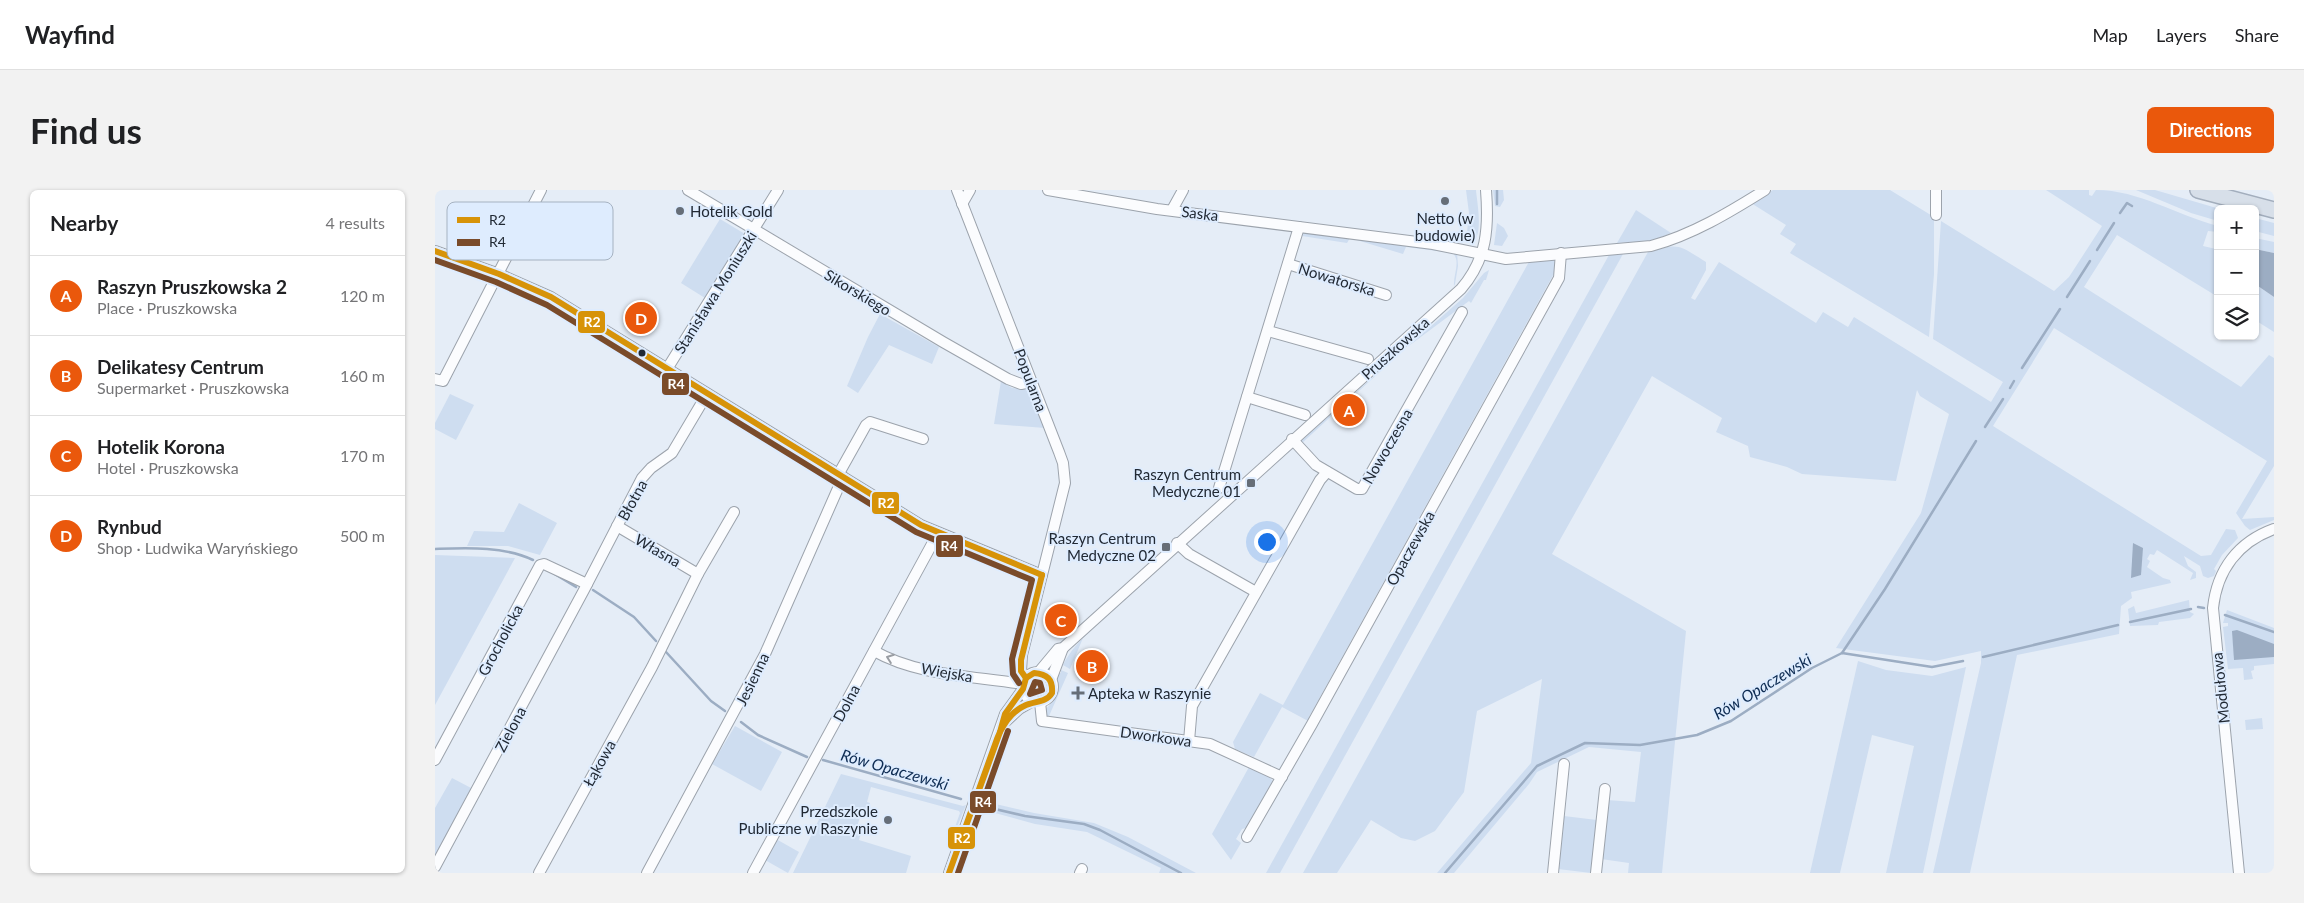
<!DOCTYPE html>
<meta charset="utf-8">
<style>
:root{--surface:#fff;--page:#f2f2f2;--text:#202124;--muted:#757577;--line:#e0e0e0;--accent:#ea580c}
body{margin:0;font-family:Lato,sans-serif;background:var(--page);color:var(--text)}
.controls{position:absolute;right:15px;top:15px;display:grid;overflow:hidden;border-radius:8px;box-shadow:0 1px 4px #0004}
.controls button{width:45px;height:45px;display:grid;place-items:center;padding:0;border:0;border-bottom:1px solid var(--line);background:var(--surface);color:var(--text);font:25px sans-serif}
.you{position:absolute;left:831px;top:351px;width:18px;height:18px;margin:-12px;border:4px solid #fff;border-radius:50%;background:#1a73e8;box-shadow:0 0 0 8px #1a73e833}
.badge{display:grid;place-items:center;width:32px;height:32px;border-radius:50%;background:var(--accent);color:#fff;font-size:16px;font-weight:700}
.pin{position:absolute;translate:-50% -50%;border:2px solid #fff;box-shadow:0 1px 5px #0006}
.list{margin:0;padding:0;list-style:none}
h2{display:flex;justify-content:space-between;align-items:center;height:65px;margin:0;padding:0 20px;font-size:21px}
h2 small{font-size:16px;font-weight:400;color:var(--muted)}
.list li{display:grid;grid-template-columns:32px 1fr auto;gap:15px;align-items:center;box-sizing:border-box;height:80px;padding:0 20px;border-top:1px solid var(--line)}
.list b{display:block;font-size:19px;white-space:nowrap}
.list p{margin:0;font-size:16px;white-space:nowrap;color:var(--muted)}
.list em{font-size:16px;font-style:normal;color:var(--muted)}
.icon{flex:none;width:28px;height:28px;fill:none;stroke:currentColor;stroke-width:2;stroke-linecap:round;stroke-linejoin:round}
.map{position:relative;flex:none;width:1839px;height:683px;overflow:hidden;border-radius:8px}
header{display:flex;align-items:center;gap:30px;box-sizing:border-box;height:70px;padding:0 25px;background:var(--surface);border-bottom:1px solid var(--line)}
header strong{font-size:24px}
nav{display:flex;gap:28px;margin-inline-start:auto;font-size:18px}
.intro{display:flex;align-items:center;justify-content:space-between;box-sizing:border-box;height:120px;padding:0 30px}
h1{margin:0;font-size:35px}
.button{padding:12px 22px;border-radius:8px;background:var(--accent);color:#fff;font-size:18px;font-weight:700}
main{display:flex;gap:30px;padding:0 30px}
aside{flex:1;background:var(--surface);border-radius:8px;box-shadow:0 1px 4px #0004}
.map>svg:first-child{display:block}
.green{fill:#ceddf0}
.water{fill:#9cadc3}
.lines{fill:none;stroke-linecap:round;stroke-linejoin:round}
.stream{stroke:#9cadc3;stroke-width:2.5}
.minor-casing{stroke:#9ca3ac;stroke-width:12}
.highway-casing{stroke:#a3aebd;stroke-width:18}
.minor{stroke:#fbfcfe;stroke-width:10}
.highway{stroke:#d7dfe9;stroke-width:15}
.bus-1-casing{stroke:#deecfe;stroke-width:10}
.bus-2-casing{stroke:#deecfe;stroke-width:10}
.bus-1{stroke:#d79308;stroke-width:6}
.bus-2{stroke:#7a4b2a;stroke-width:6}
.oneway{stroke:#999da3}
.poi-dot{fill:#666e78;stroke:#deecfe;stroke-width:2}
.bus-dot{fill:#212934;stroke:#deecfe;stroke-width:2}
.labels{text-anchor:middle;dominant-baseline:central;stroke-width:4;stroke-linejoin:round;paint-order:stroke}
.poi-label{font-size:15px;fill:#212934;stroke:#deecfe;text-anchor:end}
.street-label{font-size:15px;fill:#212934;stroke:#deecfe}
.water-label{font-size:16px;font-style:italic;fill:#0d2b52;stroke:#deecfe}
.key{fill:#deecfe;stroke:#a5b2c1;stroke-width:1}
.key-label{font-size:14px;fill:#212934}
.line-badge{stroke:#deecfe;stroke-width:2}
.badge-label{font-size:14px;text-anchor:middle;font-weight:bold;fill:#fff}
</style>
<header>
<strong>Wayfind</strong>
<nav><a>Map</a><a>Layers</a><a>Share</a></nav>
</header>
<div class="intro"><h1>Find us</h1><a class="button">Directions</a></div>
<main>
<aside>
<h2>Nearby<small>4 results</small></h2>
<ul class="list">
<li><span class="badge">A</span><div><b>Raszyn Pruszkowska 2</b><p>Place · Pruszkowska</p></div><em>120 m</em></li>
<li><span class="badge">B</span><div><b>Delikatesy Centrum</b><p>Supermarket · Pruszkowska</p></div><em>160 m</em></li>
<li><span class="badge">C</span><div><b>Hotelik Korona</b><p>Hotel · Pruszkowska</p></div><em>170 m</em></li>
<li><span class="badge">D</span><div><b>Rynbud</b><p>Shop · Ludwika Waryńskiego</p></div><em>500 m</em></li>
</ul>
</aside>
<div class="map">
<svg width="1839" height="683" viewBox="0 0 1839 683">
<rect width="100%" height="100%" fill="#e5edf7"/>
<g class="green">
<path d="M1031 0H1041C1042 13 1049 46 1037 53L1031 52 1034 23Z"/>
<polygon points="1058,0 1068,0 1069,10 1065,17 1060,16"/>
<polygon points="1338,0 1455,0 1499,27 1499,84 1494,147 1355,63 1361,54 1345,44 1351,35 1316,13"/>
<path d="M1611 0H1654V5L1657 6 1661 0C1704 0 1741 25 1783 36V42L1773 41 1768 56 1781 59 1780 62 1783 63V107L1682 45 1649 97 1806 197 1834 165 1839 168V276L1807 329 1839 327V330L1815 340 1810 336 1801 323 1832 271 1619 138 1558 236 1766 366 1776 365 1791 339 1800 340 1803 348 1787 365 1779 379 1781 381 1779 386 1773 388 1768 386 1765 376 1749 366 1753 376 1761 382V388L1755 390 1758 383 1722 360 1719 365 1715 364 1712 369 1715 371 1712 377 1728 388 1735 390 1736 393 1696 402 1697 408 1686 416 1684 444 1582 465 1535 683H1498L1546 473V461L1500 471 1401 458 1486 323 1514 224 1485 206 1482 200 1461 291 1367 284 1352 277 1315 267 1313 256 1281 242 1287 228 1217 186 1117 364 1251 441 1227 683H1193L1194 673 1166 669 1172 610 1200 612 1206 562 1154 557 1102 582 1094 594 1019 683H1002L1096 573 1107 489 1042 521 1029 602 1000 641 980 651 966 648 936 630 902 683H868L1213 62C1245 53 1242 54 1271 72V80L1256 108 1260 110 1284 72 1381 133 1388 122 1413 137 1419 127 1556 212 1568 192 1498 149 1506 31 1619 101 1634 87 1667 36Z"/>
<polygon points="1701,0 1720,0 1785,19 1783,19 1783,31 1756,23"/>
<polygon points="1201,20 1236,43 1217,51 1182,53"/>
<polygon points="1820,28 1839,33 1839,46 1820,41"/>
<polygon points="285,29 310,44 270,108 246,93"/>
<polygon points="1062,33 1069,38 1073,46 1067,56 1059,55"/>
<path d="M869 40 1022 62 1023 76 1020 94 1019 96C1018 85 1026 72 1018 63L971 57 968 64 915 48 912 53 867 46Z"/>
<polygon points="1820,48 1839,52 1839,63 1820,59"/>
<polygon points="1188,64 845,683 831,683 1174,65"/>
<polygon points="1119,69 1122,78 874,527 875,532 847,517 819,567 800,559 798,552 825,503 848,515 1095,70"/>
<polygon points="1054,80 1051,90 1049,90 1036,113 1034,111 971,158 913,211 921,220 910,229 904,219 866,254 865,252 905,216 912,225 919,220 911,211 1028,108 1049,83"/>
<polygon points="1820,94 1839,107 1839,142 1820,130"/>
<polygon points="445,124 504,157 497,174 454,155 423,203 412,196 433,147"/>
<polygon points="566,191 577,198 590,199 596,203 610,238 559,234"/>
<polygon points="15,204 39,215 21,250 0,239 0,233"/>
<polygon points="84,313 122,333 105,365 73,356 32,356 39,341 69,342"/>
<polygon points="0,365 80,368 0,515"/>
<polygon points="1754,410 1755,422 1759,424 1755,428 1724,432 1723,435 1695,436 1693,419 1699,416 1701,423"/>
<polygon points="1792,420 1839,438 1839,474 1819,476 1819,480 1816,481 1818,489 1809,490 1808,478 1793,479 1788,437 1793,436 1793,433 1788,433"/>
<path d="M658 439 648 448 635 479 628 475C635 461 646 449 658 439Z"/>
<polygon points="1423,471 1451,480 1497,486 1531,477 1488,683 1451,683 1479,556 1437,545 1405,683 1375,683"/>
<path d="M626 480 633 483 614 526H611V519C625 504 622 502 623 483H626Z"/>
<circle cx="603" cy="497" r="7"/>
<polygon points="1827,528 1828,539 1811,540 1810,530"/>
<polygon points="300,536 347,562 326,601 277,574"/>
<polygon points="573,544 576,545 563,582 559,578 570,545"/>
<polygon points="814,577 831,584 838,591 837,598 815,637 807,639 801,649 806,653 796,670 777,644"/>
<polygon points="406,584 528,616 531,615 522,637 520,637 525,623 524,621 436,597 432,612 435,613 433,621 427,620 422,637 427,639 424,650 476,666 471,683 358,683"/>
<polygon points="17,588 38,599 0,669 0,618"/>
<polygon points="552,598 557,598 552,612 599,623 659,633 693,647 761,683 724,683 726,678 652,642 600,634 549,620 552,612 547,610"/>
<polygon points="1129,626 1162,630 1156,683 1123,679"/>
<polygon points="341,649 364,662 353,683 330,670"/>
</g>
<g class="water">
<polygon points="1820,59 1839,63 1839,107 1820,94"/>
<polygon points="1698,353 1708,358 1706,385 1696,388"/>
<polygon points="1802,440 1839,454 1839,467 1799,470 1797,441"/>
</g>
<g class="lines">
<g class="stream">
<polyline points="1062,0 1062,14"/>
<polyline points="1685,23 1692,13 1697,16"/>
<polyline points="1662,60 1679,33"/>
<polyline points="1632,107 1655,71"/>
<polyline points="1587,178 1625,119"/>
<polyline points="1575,198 1579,191"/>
<polyline points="1550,237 1568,209"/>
<path d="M0 359C31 358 69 356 98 370"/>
<polyline points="118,383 141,397"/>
<polyline points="158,400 199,427 221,451"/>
<polyline points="1763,417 1769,418"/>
<polyline points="1790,425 1839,442"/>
<polyline points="1695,432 1756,419"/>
<polyline points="231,462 276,511 290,521"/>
<polyline points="1407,463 1450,399 1541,251"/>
<polyline points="1548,467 1683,435"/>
<polyline points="306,532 323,545 372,567"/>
<polyline points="388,570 526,609"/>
<polyline points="547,616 590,626 649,634 665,640 746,683"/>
<polyline points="1010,683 1102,576 1150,553 1205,555 1262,545 1296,531 1377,478 1407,463 1497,477 1528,471"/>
</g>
<g class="minor-casing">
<g id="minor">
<polyline points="253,0 508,152 573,189 586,194 596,192"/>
<polyline points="522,0 624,262 628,273 630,293 587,465 586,481 591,488"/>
<path d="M613 0 722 19 998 54 1071 69 1216 56C1257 45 1295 22 1330 0"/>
<polyline points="1501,0 1501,25"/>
<polyline points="527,14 535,0"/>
<polyline points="737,20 748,0"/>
<polyline points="0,61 64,84 116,107 486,335 607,385"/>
<polyline points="853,74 951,105"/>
<polyline points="833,141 933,169"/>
<polyline points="232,179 343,0"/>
<polyline points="0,189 8,191 106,0"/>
<polyline points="812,207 870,225"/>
<polyline points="857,249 881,275 922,299 927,299 1027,122"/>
<polyline points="403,285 431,235 435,232 488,249"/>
<polyline points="784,298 864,37"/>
<polyline points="182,336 263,384"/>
<polyline points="742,353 754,364 821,402"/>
<path d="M439 461C483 486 539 486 588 494"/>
<circle cx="603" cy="497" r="15"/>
<path d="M603 483 623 459 628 458 1026 99C1052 69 1054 38 1051 0"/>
<polyline points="616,490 628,458"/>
<polyline points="605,512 607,531 775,554 847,587"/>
<polyline points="569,533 584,519 598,511"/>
<polyline points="754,551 757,516 885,290 892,282"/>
<polyline points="0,570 105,375 109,374 152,394"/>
<polyline points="812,647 877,534 1124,88 1126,63"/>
<polyline points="0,677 149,400 207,288 216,278 237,263 272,204"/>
<polyline points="104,683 217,477 263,384 299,322"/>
<polyline points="212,683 330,464 408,287"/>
<polyline points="318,683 503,343"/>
<polyline points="514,683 570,524 588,499"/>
<polyline points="645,683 647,679"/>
<polyline points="1118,683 1129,574"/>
<polyline points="1161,683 1170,599"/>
<path d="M1804 683 1778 418C1782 380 1803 352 1839 339"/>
</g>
</g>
<g class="highway-casing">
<polyline id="highway" points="1763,0 1839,20"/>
</g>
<use href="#minor" class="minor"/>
<use href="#highway" class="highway"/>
<g class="bus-1-casing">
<g id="bus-1">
<polyline points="0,61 64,84 116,107 486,335 607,385"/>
<path d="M599 483C612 484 618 489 617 503 611 513 599 511 589 516 578 521 570 532 565 542L570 524 588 499 591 488Z"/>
<polyline points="591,488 586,481 586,470 607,385"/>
<polygon points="565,542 514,683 562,549"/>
</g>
</g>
<g class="bus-2-casing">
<g id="bus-2">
<polyline points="0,70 61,92 112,115 481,342 597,390 577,469 578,484 584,493"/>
<polygon points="600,492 605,493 607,500 595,504"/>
<polyline points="523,683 573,541"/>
</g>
</g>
<use href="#bus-1" class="bus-1"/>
<use href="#bus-2" class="bus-2"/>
</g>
<defs><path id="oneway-chevron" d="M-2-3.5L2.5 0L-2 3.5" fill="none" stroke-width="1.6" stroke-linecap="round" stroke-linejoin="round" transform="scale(1.25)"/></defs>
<use class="oneway" href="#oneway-chevron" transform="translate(455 468) rotate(-160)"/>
<g class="poi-dot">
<circle cx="1010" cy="11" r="5"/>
<circle cx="245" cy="21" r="5"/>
<rect x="811" y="288" width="10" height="10" rx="2.5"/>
<rect x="726" y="352" width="10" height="10" rx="2.5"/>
<path d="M640.5 495.5h5v5h5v5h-5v5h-5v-5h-5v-5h5z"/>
<circle cx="453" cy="630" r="5"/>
</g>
<circle class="bus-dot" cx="207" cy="163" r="4.5"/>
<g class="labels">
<g class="poi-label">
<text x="255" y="21" text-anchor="start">Hotelik Gold</text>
<text x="1010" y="28" text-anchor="middle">Netto (w<tspan x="1010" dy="17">budowie)</tspan></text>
<text x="806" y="284">Raszyn Centrum<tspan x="806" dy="17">Medyczne 01</tspan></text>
<text x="721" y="348">Raszyn Centrum<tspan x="721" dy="17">Medyczne 02</tspan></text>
<text x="653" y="503" text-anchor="start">Apteka w Raszynie</text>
<text x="443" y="621">Przedszkole<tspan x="443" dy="17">Publiczne w Raszynie</tspan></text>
</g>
<g class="street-label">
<text transform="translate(765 23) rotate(7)">Saska</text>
<text transform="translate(902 89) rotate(17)">Nowatorska</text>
<text transform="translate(280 102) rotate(-58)">Stanisława Moniuszki</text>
<text transform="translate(423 102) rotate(31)">Sikorskiego</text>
<text transform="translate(960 158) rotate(-42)">Pruszkowska</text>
<text transform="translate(596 190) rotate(69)">Popularna</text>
<text transform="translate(952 256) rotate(-60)">Nowoczesna</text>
<text transform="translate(197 310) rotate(-61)">Błotna</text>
<text transform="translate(975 358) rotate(-61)">Opaczewska</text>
<text transform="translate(223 360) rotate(30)">Własna</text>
<text transform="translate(65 450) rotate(-62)">Grocholicka</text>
<text transform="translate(512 482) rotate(10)">Wiejska</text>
<text transform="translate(317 489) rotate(-64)">Jesienna</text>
<text transform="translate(1785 498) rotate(-96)">Modułowa</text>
<text transform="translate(411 513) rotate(-62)">Dolna</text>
<text transform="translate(75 539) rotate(-62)">Zielona</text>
<text transform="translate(721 546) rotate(8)">Dworkowa</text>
<text transform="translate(164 573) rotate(-61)">Łąkowa</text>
</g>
<g class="water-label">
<text transform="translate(1327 496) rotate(-31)">Rów Opaczewski</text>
<text transform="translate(460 579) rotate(16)">Rów Opaczewski</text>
</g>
</g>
<rect x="12" y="12" width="166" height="58" rx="8" class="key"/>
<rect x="22" y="27" width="23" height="6" fill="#d79308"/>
<rect x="22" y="49" width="23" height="7" fill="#7a4b2a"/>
<g class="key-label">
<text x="54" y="35">R2</text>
<text x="54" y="57">R4</text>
</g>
<g class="line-badge">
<rect x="142" y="120" width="29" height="24" rx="5" fill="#d79308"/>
<rect x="226" y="182" width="29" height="24" rx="5" fill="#7a4b2a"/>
<rect x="436" y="301" width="29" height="24" rx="5" fill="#d79308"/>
<rect x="500" y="344" width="29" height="24" rx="5" fill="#7a4b2a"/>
<rect x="534" y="600" width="28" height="24" rx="5" fill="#7a4b2a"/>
<rect x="512" y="636" width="29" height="24" rx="5" fill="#d79308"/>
</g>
<g class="badge-label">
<text x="157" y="137">R2</text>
<text x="241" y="199">R4</text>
<text x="451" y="318">R2</text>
<text x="514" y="361">R4</text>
<text x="548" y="617">R4</text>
<text x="527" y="653">R2</text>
</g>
</svg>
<div class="controls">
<button>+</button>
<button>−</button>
<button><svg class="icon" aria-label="layers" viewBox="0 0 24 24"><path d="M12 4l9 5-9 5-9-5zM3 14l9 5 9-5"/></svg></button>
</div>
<div class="you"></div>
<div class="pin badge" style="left:914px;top:220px">A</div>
<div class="pin badge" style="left:657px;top:476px">B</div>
<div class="pin badge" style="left:626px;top:430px">C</div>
<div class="pin badge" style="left:206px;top:128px">D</div>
</div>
</main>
